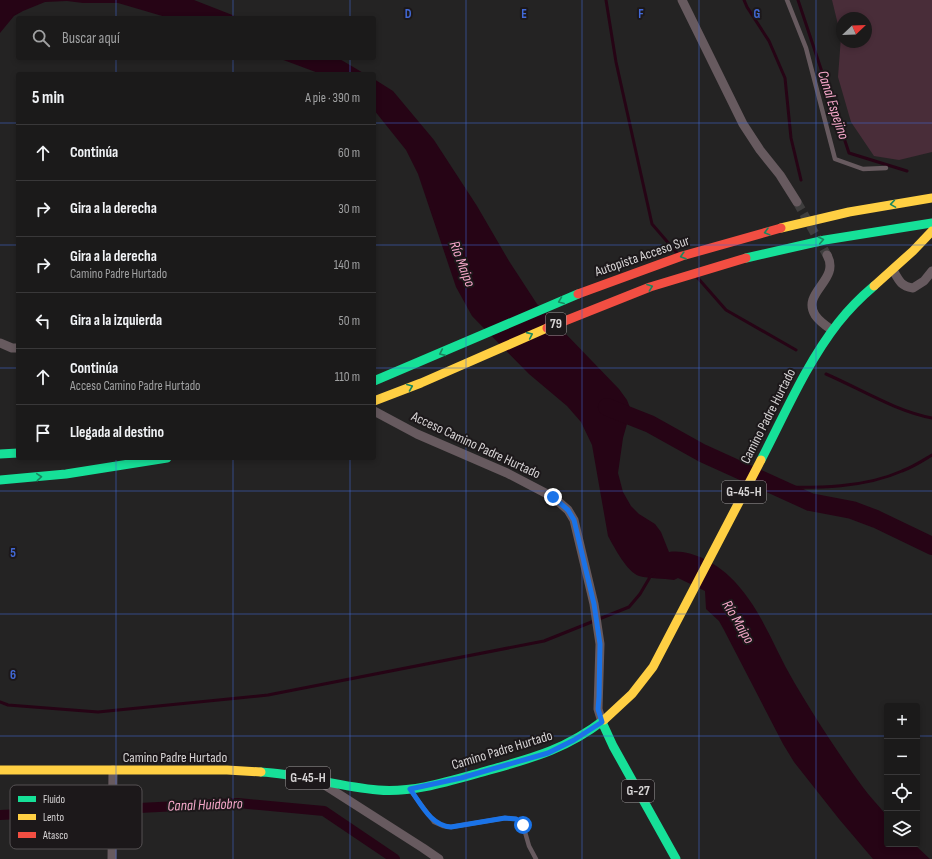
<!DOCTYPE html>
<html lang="es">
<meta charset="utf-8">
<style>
:root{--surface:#1b1a1a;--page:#282727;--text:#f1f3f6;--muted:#a0a1a2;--line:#393839}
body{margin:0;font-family:"Sofia Sans Condensed",sans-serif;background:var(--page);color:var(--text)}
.controls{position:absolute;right:12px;bottom:12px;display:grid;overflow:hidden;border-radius:4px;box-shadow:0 2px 6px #0003}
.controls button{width:36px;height:36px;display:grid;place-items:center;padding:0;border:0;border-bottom:1px solid var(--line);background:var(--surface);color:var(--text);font:20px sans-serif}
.compass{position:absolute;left:836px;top:12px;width:36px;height:36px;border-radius:50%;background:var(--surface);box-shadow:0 2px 6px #0003;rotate:67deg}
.stop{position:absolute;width:12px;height:12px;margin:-9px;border:3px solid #1a73e8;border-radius:50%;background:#fff}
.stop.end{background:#1a73e8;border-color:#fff;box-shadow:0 1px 4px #0008}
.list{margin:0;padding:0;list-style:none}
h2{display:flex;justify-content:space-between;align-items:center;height:52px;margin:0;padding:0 16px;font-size:17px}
h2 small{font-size:13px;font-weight:400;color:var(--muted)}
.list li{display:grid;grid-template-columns:26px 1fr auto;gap:12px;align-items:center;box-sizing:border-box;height:56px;padding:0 16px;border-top:1px solid var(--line)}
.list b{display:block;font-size:15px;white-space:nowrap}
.list p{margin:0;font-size:13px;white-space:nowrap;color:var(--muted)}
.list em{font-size:13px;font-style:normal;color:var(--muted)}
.icon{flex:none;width:22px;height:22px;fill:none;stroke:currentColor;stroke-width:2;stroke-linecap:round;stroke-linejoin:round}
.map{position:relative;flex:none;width:932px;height:859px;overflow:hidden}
.search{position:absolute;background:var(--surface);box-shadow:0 2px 6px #0003;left:16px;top:16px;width:360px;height:44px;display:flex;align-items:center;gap:10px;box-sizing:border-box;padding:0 14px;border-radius:4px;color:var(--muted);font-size:15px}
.panel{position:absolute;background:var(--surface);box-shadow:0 2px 6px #0003;left:16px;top:72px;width:360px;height:388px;border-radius:4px}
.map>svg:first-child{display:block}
.green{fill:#492d39;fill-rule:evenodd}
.water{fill:#260415}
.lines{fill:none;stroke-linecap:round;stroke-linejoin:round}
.stream{stroke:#260415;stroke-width:3}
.canal{stroke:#260415;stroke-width:10}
.river{stroke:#260415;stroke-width:18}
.street-tunnel{stroke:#3f3e3e;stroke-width:9;stroke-dasharray:9 4.5;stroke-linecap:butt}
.lane{stroke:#675a5f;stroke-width:4.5}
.street{stroke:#675a5f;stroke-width:9}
.fast{stroke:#16e098;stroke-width:9}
.slow{stroke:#ffcf43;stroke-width:9}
.jam{stroke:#f24e42;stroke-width:9}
.oneway{stroke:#19865f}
.route{stroke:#1a73e8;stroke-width:5}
.grid{fill:none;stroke:#4269d7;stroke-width:1;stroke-opacity:0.55}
.labels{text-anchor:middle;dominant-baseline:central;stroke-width:4;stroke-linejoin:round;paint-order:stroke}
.shield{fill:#1c181a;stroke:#9f9c9d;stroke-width:1}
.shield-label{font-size:13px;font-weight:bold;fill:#d7d4d5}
.street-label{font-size:14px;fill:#d7d4d5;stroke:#1c181a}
.water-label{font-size:15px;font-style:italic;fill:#f5a7c9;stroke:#1c181a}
.key{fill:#1c181a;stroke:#545052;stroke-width:1}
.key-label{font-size:11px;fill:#d7d4d5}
.grid-label{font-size:13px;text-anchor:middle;font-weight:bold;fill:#4269d7;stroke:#1c181a;stroke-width:4;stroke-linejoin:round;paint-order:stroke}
</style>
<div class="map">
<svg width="932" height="859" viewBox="0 0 932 859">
<rect width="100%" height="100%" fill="#242323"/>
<path class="green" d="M832 0H932V152L899 160 874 156 851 122 838 77 841 37ZM842 18H866V42H842Z"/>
<g class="water">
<polygon points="0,0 194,0 240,18 169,18 118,3 83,3 67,1 45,2 23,11 14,16 0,33"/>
<polygon points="278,58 338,58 365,74 321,74"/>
<path d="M374 79 393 91 434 140 477 206 509 261 537 304 619 389 627 400 631 410 623 438 618 473 623 492 631 506 639 514 655 524 661 532 669 552C690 549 714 562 729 576 760 605 773 646 794 682 814 716 838 753 862 786 869 796 879 806 887 816V844H914L930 859H873L839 819 794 762 783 744 724 630 719 621 706 609 705 591 678 578 674 580C663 578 650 579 639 576 627 572 614 547 608 536L592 445 581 422 567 406 529 374 472 316 456 287 418 174 406 150 374 110Z"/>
</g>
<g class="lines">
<g class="stream">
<polyline points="606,0 616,62 652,224 677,253"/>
<polyline points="744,0 747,7 769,41 785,78 791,138 801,180"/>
<polyline points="798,0 849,153 907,171"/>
<polyline points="697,277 726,310 796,350"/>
<path d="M826 374C861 389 895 411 932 418"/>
<path d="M777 487C818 488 864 488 902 471 913 467 922 461 932 455"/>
<polyline points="0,702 8,705 98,712 268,695 544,641 629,607 640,594 650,577 654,574"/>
</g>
<polyline class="canal" points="0,815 238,803 324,811 395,859"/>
<polyline class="river" points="607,407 650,424 702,453 810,502 852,510 876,519 932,546"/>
<polyline class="street-tunnel" points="797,202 827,255"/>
<g class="lane">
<polyline points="787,0 806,48 835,159 863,169 886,168"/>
<polyline points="411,791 434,822 443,826 451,827 505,818 516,819 523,825 529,846 536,859"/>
</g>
<g class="street">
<polyline points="682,0 743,124 760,150 780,175 797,202"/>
<path d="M827 255C841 280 801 292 815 315 819 321 826 326 832 330"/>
<path d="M893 270C899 281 901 286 913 288L924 281 932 271"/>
<polyline points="0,343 12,348 18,348"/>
<polyline points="374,411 417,434 507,473 553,497 568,510 574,520 594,604 600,644 598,709 602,722"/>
<polyline points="323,784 423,848 439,859"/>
<polyline points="112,859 113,770"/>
</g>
<g class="fast">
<polyline points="746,258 825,240 932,223"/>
<polyline points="374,381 578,294"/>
<polyline points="0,454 18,453"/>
<path d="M761 460C785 414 806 364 838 323 849 309 861 297 874 286"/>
<polyline points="0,480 66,474 167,458"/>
<polyline points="602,722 613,746 676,859"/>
<path d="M261 772C300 774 339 787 378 790 411 793 447 782 479 773 528 759 562 752 604 720"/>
</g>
<g class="slow">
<polyline points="781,228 849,212 932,198"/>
<polyline points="874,286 913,251 932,231"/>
<polyline points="374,401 421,383 547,328"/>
<polyline points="604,720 632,694 653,667 761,460"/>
<polyline points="0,770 227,770 261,772"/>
</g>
<g class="jam">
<polyline points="578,294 682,256 781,228"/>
<polyline points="547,328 650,287 746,258"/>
</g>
</g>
<defs><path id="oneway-chevron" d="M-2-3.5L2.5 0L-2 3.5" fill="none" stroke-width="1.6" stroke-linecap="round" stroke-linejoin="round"/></defs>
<g class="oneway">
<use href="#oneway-chevron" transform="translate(893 204) rotate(171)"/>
<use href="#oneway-chevron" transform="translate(767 232) rotate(165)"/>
<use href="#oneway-chevron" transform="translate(821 240) rotate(-11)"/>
<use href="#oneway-chevron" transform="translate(683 256) rotate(163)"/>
<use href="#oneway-chevron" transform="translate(650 287) rotate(-20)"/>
<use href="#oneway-chevron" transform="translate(561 301) rotate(158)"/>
<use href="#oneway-chevron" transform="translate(530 335) rotate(-24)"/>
<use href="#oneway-chevron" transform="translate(442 353) rotate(156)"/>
<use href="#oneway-chevron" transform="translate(410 387) rotate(-22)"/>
<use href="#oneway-chevron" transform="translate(39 477) rotate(-5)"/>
</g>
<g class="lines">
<path class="route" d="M523 825 516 819 505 818 451 827C431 826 421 804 410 789L461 778 548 753 574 740 602 722 598 709 599 697 600 644 594 604 574 520 568 510 553 497"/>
</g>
<path class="grid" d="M116 0V18M233 0V18M350 0V18M466 0V859M582 0V859M699 0V859M816 0V859M116 58V74M233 58V74M350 58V74M0 123H18M374 123H932M0 245H18M374 245H932M0 368H18M374 368H932M116 458V859M233 458V859M350 458V859M0 491H932M0 614H932M0 736H887M917 736H932"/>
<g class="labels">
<g class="shield">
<rect x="546" y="313" width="20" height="22" rx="3"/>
<rect x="722" y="481" width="44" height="22" rx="3"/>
<rect x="286" y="767" width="44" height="22" rx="3"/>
<rect x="622" y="780" width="32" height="22" rx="3"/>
</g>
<g class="shield-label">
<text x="556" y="324">79</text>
<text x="744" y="492">G-45-H</text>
<text x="308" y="778">G-45-H</text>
<text x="638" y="791">G-27</text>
</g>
<g class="street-label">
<text transform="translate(642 256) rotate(-19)">Autopista Acceso Sur</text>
<text transform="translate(768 416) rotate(-63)">Camino Padre Hurtado</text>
<text transform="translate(476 445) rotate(25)">Acceso Camino Padre Hurtado</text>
<text transform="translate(502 750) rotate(-17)">Camino Padre Hurtado</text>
<text x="175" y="757">Camino Padre Hurtado</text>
</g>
<g class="water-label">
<text transform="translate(833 105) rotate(72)">Canal Espejino</text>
<text transform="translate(462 264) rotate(69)">Río Maipo</text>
<text transform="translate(738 622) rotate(59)">Río Maipo</text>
<text transform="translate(205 805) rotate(-2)">Canal Huidobro</text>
</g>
</g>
<rect x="10" y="785" width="132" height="64" rx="6" class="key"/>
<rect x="18" y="796" width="18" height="6" fill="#16e098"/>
<rect x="18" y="814" width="18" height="6" fill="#ffcf43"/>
<rect x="18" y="832" width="18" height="6" fill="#f24e42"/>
<g class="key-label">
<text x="43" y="803">Fluido</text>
<text x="43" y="821">Lento</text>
<text x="43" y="839">Atasco</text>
</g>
<g class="grid-label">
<text x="408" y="18">D</text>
<text x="524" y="18">E</text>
<text x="641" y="18">F</text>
<text x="757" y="18">G</text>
<text x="13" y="557">5</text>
<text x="13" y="679">6</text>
</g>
</svg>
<div class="controls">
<button>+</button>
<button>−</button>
<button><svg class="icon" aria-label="locate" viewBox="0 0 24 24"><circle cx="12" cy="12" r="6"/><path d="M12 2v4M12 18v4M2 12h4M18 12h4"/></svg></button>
<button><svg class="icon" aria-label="layers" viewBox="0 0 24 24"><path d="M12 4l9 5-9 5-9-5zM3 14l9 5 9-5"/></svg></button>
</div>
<svg class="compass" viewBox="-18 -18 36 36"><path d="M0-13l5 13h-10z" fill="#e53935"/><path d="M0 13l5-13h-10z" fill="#a0a1a2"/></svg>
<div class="stop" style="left:523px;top:825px"></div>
<div class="stop end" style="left:553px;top:497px"></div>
<div class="search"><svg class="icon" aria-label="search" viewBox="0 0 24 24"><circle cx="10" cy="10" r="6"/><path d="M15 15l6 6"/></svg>Buscar aquí</div>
<section class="panel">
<h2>5 min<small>A pie · 390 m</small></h2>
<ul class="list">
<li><svg class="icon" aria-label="ahead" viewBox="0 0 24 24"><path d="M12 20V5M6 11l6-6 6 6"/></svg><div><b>Continúa</b></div><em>60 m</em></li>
<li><svg class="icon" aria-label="right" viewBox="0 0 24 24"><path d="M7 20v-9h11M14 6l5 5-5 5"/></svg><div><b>Gira a la derecha</b></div><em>30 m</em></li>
<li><svg class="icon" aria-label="right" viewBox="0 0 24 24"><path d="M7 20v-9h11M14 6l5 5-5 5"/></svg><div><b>Gira a la derecha</b><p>Camino Padre Hurtado</p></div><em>140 m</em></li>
<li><svg class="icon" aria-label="left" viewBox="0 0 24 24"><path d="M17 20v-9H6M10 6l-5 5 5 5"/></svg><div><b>Gira a la izquierda</b></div><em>50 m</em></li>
<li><svg class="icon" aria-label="ahead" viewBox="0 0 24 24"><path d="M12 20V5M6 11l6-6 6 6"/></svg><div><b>Continúa</b><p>Acceso Camino Padre Hurtado</p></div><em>110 m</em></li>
<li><svg class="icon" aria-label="arrive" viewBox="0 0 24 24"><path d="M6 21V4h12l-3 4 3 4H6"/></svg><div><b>Llegada al destino</b></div></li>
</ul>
</section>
</div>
